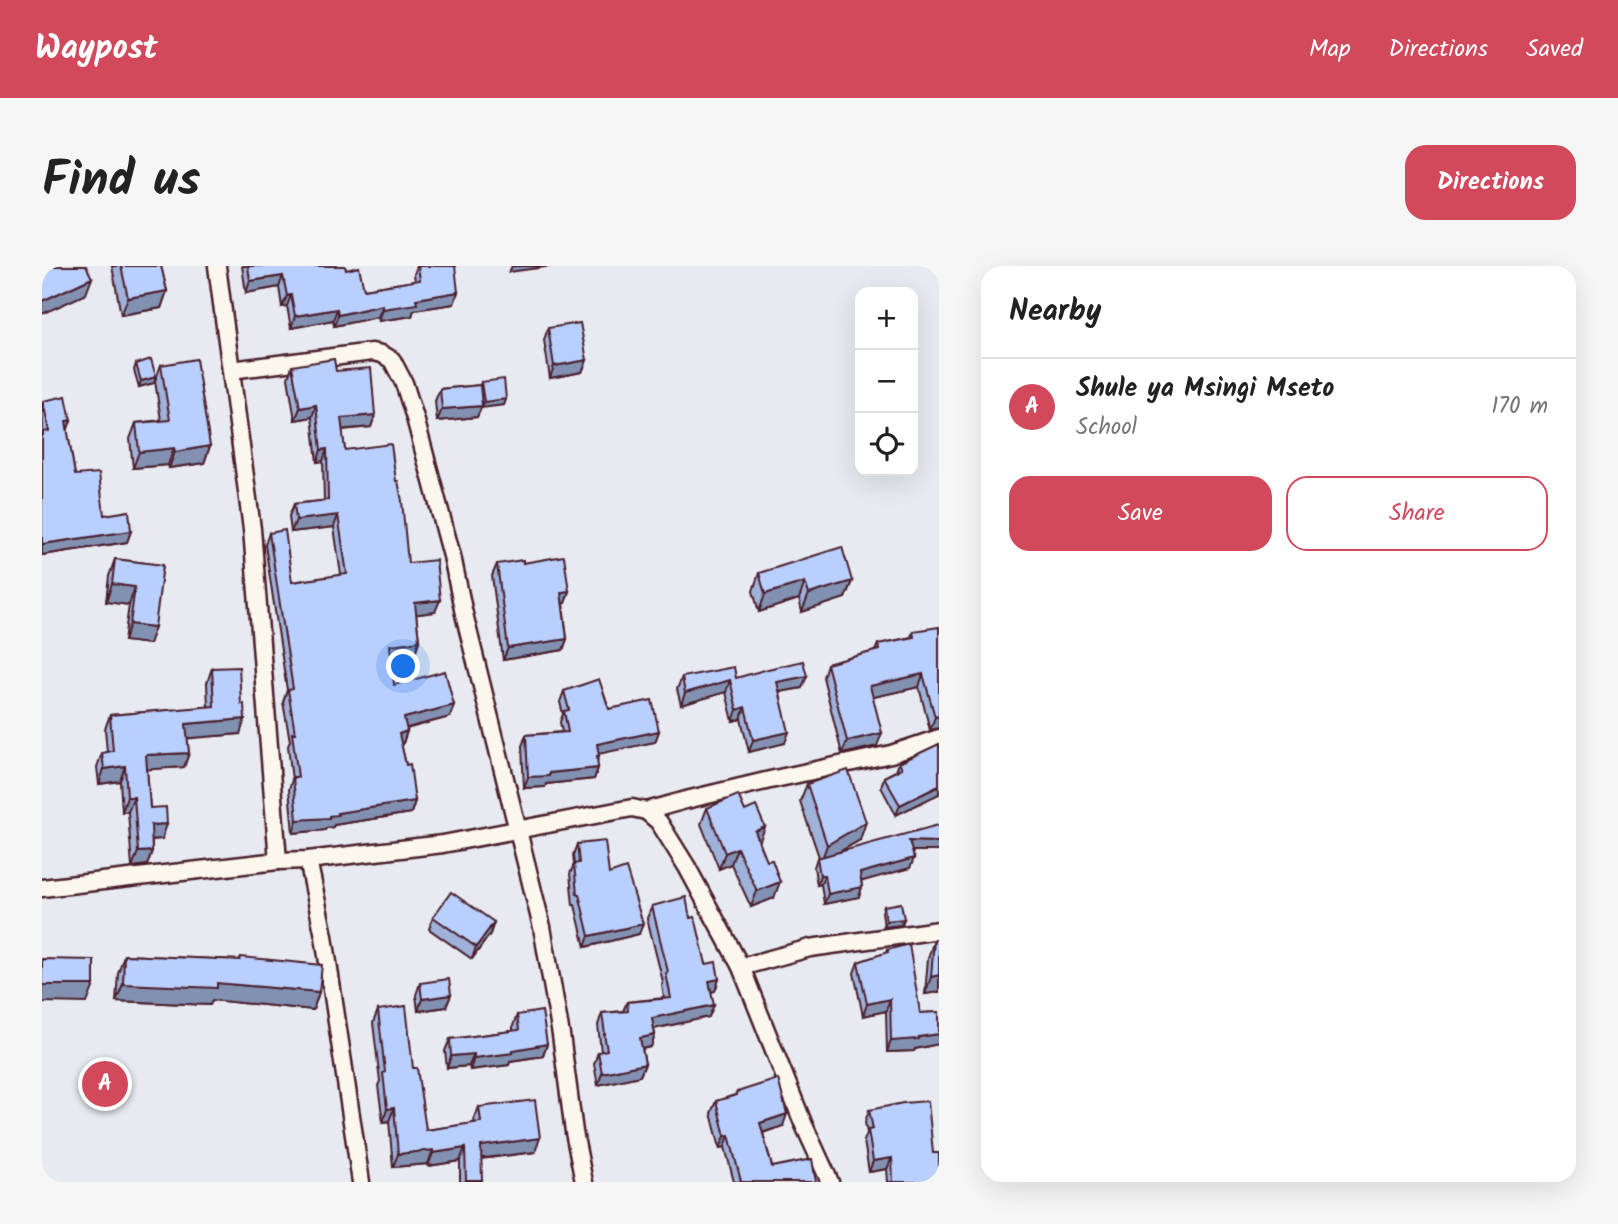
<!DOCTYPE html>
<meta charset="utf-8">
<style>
:root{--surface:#fff;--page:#f6f6f6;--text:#222;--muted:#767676;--line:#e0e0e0;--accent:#d1495b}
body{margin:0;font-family:Kalam,sans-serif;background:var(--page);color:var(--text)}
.controls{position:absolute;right:21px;top:21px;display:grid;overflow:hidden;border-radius:14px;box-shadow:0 7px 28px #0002}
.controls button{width:63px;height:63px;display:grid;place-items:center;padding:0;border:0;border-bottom:2px solid var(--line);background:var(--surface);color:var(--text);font:35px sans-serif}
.you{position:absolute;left:362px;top:401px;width:24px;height:24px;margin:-18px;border:5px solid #fff;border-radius:50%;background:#1a73e8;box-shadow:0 0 0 10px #1a73e833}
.badge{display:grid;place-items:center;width:46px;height:46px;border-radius:50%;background:var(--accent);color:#fff;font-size:23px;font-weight:700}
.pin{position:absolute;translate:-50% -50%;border:4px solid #fff;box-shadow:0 2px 7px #0006}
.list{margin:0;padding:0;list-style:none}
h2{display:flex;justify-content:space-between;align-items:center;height:91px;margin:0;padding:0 28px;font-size:30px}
h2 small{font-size:23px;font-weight:400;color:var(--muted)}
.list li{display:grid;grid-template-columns:46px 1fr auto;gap:21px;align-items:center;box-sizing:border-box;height:98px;padding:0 28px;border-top:2px solid var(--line)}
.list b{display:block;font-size:26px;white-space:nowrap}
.list p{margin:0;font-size:23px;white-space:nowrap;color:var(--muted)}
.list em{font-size:23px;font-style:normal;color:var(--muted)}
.actions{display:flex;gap:14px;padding:21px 28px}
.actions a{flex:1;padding:16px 0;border:2px solid var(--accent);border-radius:21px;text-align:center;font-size:24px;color:var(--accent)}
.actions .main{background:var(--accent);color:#fff}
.icon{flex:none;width:38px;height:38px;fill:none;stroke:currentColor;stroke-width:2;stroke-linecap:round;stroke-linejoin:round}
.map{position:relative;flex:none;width:897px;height:916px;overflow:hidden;border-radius:21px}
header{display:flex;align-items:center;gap:42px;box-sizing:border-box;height:98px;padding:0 35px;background:var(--accent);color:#fff}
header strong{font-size:33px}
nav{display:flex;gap:38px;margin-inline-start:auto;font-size:24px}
.intro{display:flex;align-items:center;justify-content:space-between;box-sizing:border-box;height:168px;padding:0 42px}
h1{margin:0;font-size:49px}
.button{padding:18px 32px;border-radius:21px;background:var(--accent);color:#fff;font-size:24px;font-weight:700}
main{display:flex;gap:42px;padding:0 42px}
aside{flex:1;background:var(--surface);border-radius:21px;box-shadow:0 7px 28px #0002}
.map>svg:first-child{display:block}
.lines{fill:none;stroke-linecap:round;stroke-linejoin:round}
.minor-casing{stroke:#4a1f2b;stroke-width:21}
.minor{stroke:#fbf7ec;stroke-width:16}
.wall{fill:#9fb2da;stroke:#4a1f2b;stroke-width:2}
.shaded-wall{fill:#8291b2;stroke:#4a1f2b;stroke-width:2}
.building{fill:#b9cffe;stroke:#4a1f2b;stroke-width:2}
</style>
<header>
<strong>Waypost</strong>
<nav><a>Map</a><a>Directions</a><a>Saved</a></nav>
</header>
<div class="intro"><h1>Find us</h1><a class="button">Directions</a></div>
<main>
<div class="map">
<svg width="897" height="916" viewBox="0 0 897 916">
<rect width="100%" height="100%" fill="#e7ebf1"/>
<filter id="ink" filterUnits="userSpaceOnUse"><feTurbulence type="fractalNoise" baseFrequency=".0143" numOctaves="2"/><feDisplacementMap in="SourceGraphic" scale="14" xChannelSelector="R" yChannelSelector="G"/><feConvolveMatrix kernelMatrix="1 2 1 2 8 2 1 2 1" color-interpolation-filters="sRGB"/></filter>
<g filter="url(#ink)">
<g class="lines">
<g class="minor-casing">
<g id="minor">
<polyline points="175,0 210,263 236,595"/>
<polyline points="189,104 330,86 340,88 350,94 362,117 373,152 410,290 422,348 500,661 519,769 532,866 542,916"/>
<polyline points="604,545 644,534 728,514 849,488 897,472"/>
<polyline points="266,594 282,670 319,916"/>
<polyline points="0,622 236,595 266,594 401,578 590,542 604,545 617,556 645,601 699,701 761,857 788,916"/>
<polyline points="699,701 768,682 897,664"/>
</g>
</g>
<use href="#minor" class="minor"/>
</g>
<g class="wall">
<polygon points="70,0 119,0 125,25 119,42 79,49"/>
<polygon points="200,0 303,0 304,4 322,23 373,15 372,8 375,0 413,0 412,38 372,44 370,50 337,55 336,51 292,60 291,54 249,62 245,40 240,41 237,21 204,27"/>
<polygon points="506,62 545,94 540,106 508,112 502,74"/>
<polygon points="94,98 114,111 112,117 97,121 92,104"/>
<polygon points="119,99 168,180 162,197 127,202 126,199 91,202 88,173 94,157 119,154 113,115"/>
<polygon points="250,100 294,105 333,149 329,161 300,164 303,184 393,346 374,348 377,375 373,387 349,390 352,419 408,451 364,463 365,465 361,477 359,478 373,535 369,547 292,559 291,561 284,562 283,564 251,567 247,523 250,514 246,480 248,475 241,436 245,424 223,279 227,267 250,316 299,309 292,261 249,266 247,250 252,238 282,235 281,195 275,196 270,151 253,154 246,112"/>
<polygon points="439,116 464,133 462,139 439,141 435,151 395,155 393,135 398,123 438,119"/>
<polygon points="1,135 29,154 25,164 33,209 62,249 89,265 85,276 0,289 0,167 1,166 0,138"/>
<polygon points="73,293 121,299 107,378 82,375 87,339 64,336 67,310"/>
<polygon points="481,297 527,325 523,337 521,337 525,373 521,384 461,394 450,310 455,298"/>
<polygon points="717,307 810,315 803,332 760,346 757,333 717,346 711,325"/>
<polygon points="897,364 897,462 888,464 877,421 831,431 835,480 800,488 781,411 785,398 833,385 836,378 869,371 871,365"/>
<polygon points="170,402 198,468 145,472 147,487 142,501 105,503 108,542 120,573 110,574 110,585 105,599 90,601 86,546 80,546 78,515 57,518 55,501 60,487 65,486 63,463 68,449 166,441 165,417"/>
<polygon points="640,411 694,412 760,422 738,426 743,477 707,486 699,453 691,455 684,426 639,439 635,423"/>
<polygon points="522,425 617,465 613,476 557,487 557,490 555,496 556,502 552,513 504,518 503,521 482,522 480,480 484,469 520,466 518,456 521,448 518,436"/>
<polygon points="897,478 897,528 854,549 839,521 842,511 854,505 857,497"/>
<polygon points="765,518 818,574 797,586 870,585 872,592 868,602 819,615 820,621 817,631 782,638 779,618 775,619 772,601 775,592 777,591 758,535"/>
<polygon points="665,542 717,577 732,632 709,641 689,598 677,603 659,558"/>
<polygon points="535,578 567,608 597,668 543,681 533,639 531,639 528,608 532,598 531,589"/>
<polygon points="610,640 648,652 664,698 677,713 673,725 669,726 667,751 612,763 613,769 609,781 600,783 603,798 598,810 556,819 552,798 556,786 559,786 556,759 560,747 581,745 585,736 622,732 620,719 621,716 605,652"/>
<polygon points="842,640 862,653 859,659 842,661 840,646"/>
<polygon points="391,651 452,656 448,668 430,693 387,663"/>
<polygon points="897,673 897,726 883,728 886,692 892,674"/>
<polygon points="845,684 878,747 897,746 897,778 873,783 872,785 845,786 844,745 821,750 812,707 816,696 844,687"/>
<polygon points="82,689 197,694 199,691 277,726 271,744 170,734 168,739 74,735 76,707"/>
<polygon points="378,717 409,729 404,741 376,745 374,729"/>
<polygon points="336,744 371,802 384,864 433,857 432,854 437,841 493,886 439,893 439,916 418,916 418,895 386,900 386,898 351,901 347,855 341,856 336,820 338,815 331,757"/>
<polygon points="475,749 505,778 501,790 468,795 467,799 428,804 427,800 405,802 403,785 408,773 471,765 471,760"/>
<polygon points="695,826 741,860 721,867 730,901 774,916 692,916 683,881 678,882 669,847 674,835 693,829"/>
<polygon points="827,844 891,887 897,916 846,916 845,903 827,906 822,875 825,867 823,856"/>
</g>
<g class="shaded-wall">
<polygon points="470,0 511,0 467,6"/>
<polygon points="241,10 237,21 204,27 208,15"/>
<polygon points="50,12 44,28 0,48 0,35"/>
<polygon points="125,25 119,42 79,49 86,32"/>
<polygon points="416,26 412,38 372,44 370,50 337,55 341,43 374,33"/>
<polygon points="249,29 245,40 240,41 245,30"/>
<polygon points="341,39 336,51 292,60 296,49"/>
<polygon points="295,43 291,54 249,62 253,50"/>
<polygon points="545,94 540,106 508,112 512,100"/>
<polygon points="114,111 112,117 97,121 99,115"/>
<polygon points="464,133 462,139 439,142 442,136"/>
<polygon points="274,139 270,151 253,154 258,142"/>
<polygon points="440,140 435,151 395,155 400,143"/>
<polygon points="333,149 329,161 295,164 299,152"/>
<polygon points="29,154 25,166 24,155"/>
<polygon points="168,180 162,197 127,202 133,186"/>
<polygon points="132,182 126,199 91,202 97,186"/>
<polygon points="285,183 281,195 275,196 279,184"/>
<polygon points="296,249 292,261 249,266 254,254"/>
<polygon points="89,265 85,276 0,289 0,278"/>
<polygon points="810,315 803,332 760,346 767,328"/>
<polygon points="763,316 757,333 717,346 723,328"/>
<polygon points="70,318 93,321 87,339 64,336"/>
<polygon points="527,325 523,337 515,338 519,326"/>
<polygon points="398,334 393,346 369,349 373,337"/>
<polygon points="88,358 113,361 107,378 82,375"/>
<polygon points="525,373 521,384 461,394 466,382"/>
<polygon points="377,375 373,387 343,391 348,379"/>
<polygon points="881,408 877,421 823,433 828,420"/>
<polygon points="765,410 760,422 731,427 735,416"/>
<polygon points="688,414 684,426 639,439 643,427"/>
<polygon points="412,439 408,451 357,464 362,452"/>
<polygon points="703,441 699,453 691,455 695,444"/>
<polygon points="897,450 897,462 888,464 893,451"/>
<polygon points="203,453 198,468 138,473 144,458"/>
<polygon points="365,465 361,477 352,480 357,468"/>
<polygon points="617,465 613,476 552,489 555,478"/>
<polygon points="747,466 743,477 707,486 711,474"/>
<polygon points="840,467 835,480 800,488 805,475"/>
<polygon points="147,487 142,501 99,504 104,489"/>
<polygon points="83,500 78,515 57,518 62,503"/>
<polygon points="556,502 552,513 504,518 503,521 482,522 486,511 507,507"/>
<polygon points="897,520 897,528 854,549 858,539"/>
<polygon points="85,531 92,531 86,546 80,546"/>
<polygon points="373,535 369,547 292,559 291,561 284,562 283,564 251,567 255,554 287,550 295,547"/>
<polygon points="824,556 818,574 779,596 785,579"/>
<polygon points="125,558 120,573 103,574 109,559"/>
<polygon points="723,561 717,577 713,565"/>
<polygon points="867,575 897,576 897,585 864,585"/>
<polygon points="695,582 689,598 677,603 683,587"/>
<polygon points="110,585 105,599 90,601 96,586"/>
<polygon points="872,592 868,602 814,617 818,607"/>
<polygon points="778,609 783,609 779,618 775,619"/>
<polygon points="738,616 732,632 709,641 715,625"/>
<polygon points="820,621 817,631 782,638 786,628"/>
<polygon points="862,653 859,659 842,661 844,655"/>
<polygon points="452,656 448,668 430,693 434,681"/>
<polygon points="601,658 597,668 543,681 547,670"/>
<polygon points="897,709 897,726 883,728 889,711"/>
<polygon points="677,713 673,725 663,727 667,715"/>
<polygon points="175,717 277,726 271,744 170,734 168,739 74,735 81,718"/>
<polygon points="0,719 52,719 45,737 0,736"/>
<polygon points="409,729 404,741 376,745 380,733"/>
<polygon points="848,733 844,745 821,750 825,738"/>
<polygon points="672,739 667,751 606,764 610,752"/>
<polygon points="897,768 897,778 873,783 872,785 845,786 849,775"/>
<polygon points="613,769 609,781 593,784 598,772"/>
<polygon points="505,778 501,790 468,795 467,799 428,804 432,792 471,784"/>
<polygon points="432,788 427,800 405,802 409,790"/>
<polygon points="603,798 598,810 556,819 560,807"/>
<polygon points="352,842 347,855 341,856 345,843"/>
<polygon points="745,848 741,860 713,869 718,857"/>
<polygon points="687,869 683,881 678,882 683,870"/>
<polygon points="498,872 493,886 434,893 439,880"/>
<polygon points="423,882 418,895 386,900 391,887"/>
<polygon points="391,884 386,898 351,901 356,888"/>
<polygon points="850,892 845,903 827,906 831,895"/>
<polygon points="424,914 440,914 439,916 423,916"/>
</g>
<g class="building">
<polygon points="0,0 44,0 50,12 0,35"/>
<polygon points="79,0 119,0 125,25 86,32"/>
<polygon points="206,0 303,0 304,4 317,1 322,23 378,14 376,0 413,0 416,26 374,33 375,38 341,43 341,39 296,49 295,43 253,50 249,29 245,30 241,10 208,15"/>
<polygon points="538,57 545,94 512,100 506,62"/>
<polygon points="109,93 114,111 99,115 94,98"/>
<polygon points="154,93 168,180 133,186 132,182 97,186 94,157 128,154 119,99"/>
<polygon points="292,93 294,105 329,102 333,149 299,152 303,184 349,178 354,215 356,215 360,235 366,297 394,294 398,334 373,337 377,375 348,379 352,419 403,405 412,439 362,452 365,465 357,468 364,499 368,498 373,535 295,547 296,549 287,550 287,552 255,554 251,511 256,511 250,467 253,467 246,424 251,423 227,267 243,264 250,316 305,308 296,249 254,254 252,238 286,234 285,183 279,184 274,139 258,142 250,100"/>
<polygon points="462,113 464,133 442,136 439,116"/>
<polygon points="438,119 440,140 400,143 398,123"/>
<polygon points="24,130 29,154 24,155 33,209 57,207 62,249 87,245 89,265 0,278 0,170 1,169 1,166 7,165 1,135"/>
<polygon points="800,281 810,315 767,328 763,316 723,328 717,307"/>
<polygon points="522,290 527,325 519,326 525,373 466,382 455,298 481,294 481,297"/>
<polygon points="73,293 121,299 113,361 88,358 93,321 70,318"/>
<polygon points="897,361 897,450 893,451 881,408 828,420 840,467 805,475 785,398 837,384 836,378 872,371 871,365"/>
<polygon points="761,395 765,410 735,416 747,466 711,474 703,441 695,444 688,414 643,427 640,411 692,401 694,412 726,403"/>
<polygon points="197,401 199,438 202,438 203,453 144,458 147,487 104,489 108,542 124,541 125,558 109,559 110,585 96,586 92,531 85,531 83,500 62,503 60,487 71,485 68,449 172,440 170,402"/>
<polygon points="557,413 567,443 610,434 617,465 555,478 557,490 555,490 556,502 507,507 507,510 486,511 484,469 526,466 522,445 527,444 522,425"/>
<polygon points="897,478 897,520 858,539 842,511 860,502 857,497"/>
<polygon points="806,504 824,556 785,579 765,518"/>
<polygon points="696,529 703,545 714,540 723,561 713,565 725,595 730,594 738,616 715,625 695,582 683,587 665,542"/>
<polygon points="896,559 897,560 897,576 867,575 872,592 818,607 820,621 786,628 783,609 778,609 775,592"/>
<polygon points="563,575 567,608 584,602 601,658 547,670 537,628 535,628 532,598 537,597 535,578"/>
<polygon points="409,626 452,656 434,681 391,651"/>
<polygon points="644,631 648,652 653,651 664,698 674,696 677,713 667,715 672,739 610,752 613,769 598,772 603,798 560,807 556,786 565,784 562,768 563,768 560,747 586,745 585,736 629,732 624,707 626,706 610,640"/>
<polygon points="859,637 862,653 844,655 842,640"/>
<polygon points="897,673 897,709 889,711 892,674"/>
<polygon points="867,678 878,747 897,746 897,768 877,771 876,773 849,775 848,733 825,738 816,696 846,686 845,684"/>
<polygon points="82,689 198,694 199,691 280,699 277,726 175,717 175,722 81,718"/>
<polygon points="0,693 52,694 52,719 0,719"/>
<polygon points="407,713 409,729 380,733 378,717"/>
<polygon points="364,740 371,802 375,802 384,864 439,856 437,841 493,834 498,872 439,880 440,914 424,914 423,882 391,887 391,884 356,888 352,842 345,843 341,807 343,806 336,744"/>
<polygon points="500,745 505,778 471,784 471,787 432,792 432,788 409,790 408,773 477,764 475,749"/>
<polygon points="736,813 745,848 718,857 730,901 770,893 774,916 696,916 699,915 687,869 683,870 674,835 695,829 695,826"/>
<polygon points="886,835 891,887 897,887 897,916 851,916 850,892 831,895 826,864 831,863 827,844 861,837"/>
</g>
</g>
</svg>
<div class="controls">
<button>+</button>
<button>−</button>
<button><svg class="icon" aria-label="locate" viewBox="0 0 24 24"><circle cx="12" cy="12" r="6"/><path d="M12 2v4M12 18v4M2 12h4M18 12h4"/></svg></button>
</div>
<div class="you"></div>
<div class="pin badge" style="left:63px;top:818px">A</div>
</div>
<aside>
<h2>Nearby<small></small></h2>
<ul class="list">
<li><span class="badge">A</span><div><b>Shule ya Msingi Mseto</b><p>School</p></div><em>170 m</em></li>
</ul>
<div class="actions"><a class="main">Save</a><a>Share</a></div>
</aside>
</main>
